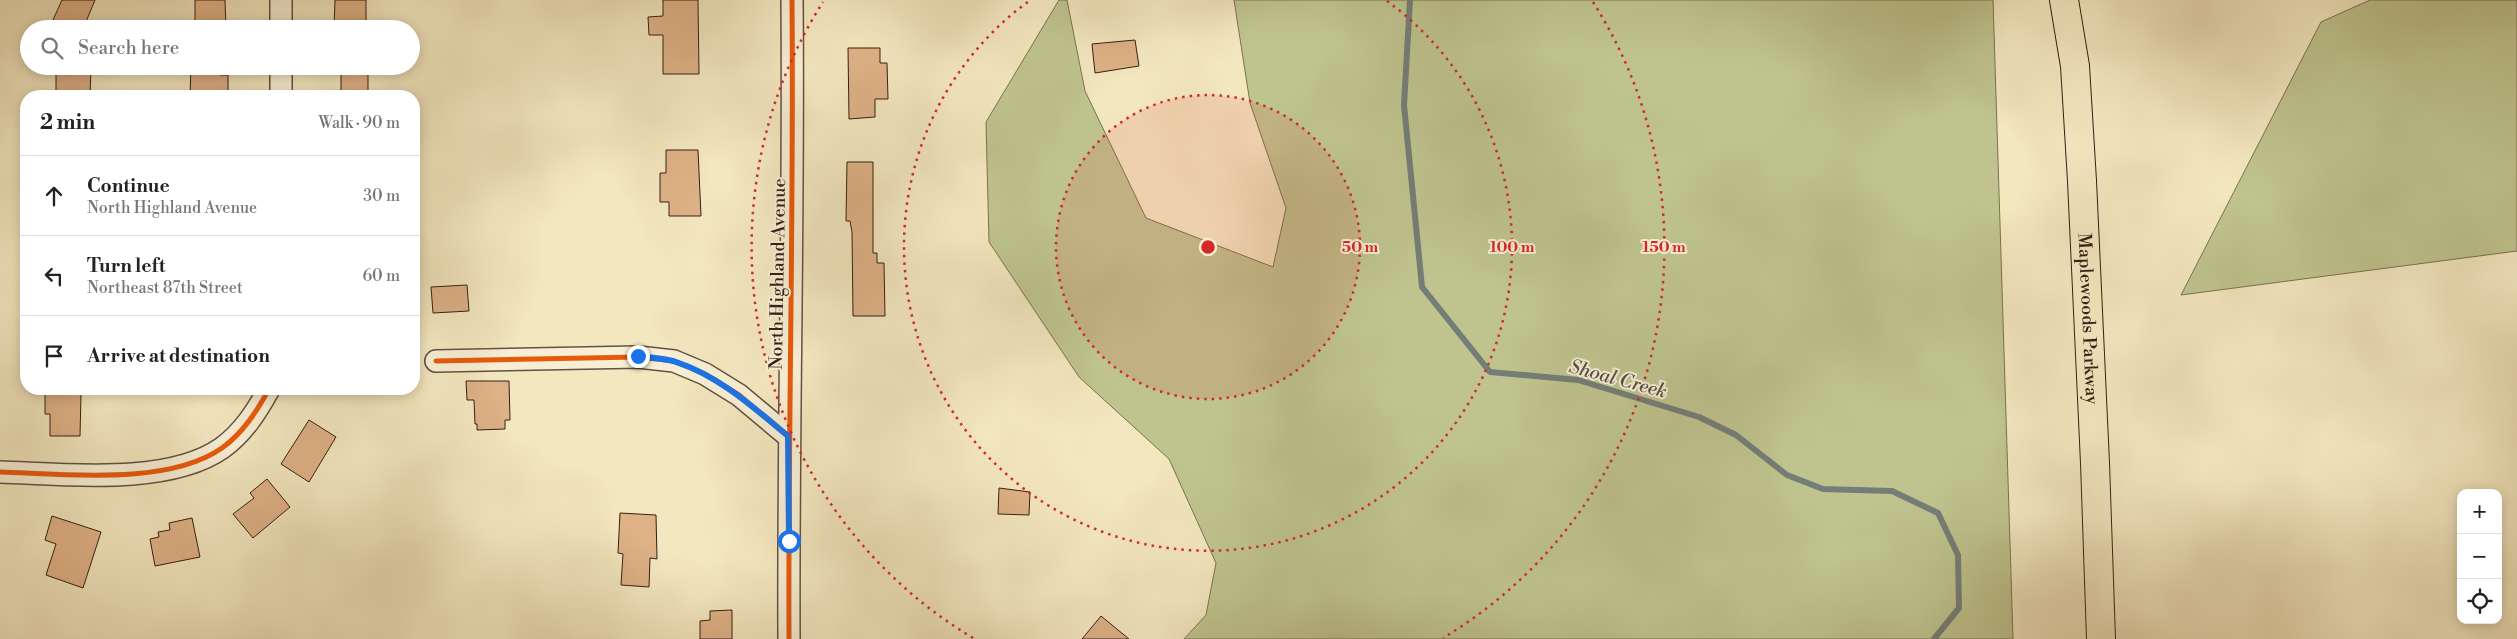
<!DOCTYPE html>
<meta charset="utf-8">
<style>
:root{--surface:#fff;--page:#f2f2f2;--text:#222;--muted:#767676;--line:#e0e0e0}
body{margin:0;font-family:"Libre Bodoni",serif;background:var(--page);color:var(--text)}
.controls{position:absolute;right:15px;bottom:15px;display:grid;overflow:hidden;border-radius:10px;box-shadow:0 2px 12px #0003}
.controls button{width:45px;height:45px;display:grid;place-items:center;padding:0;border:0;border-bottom:1px solid var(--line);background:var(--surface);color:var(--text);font:25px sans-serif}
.stop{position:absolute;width:15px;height:15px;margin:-11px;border:4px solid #1a73e8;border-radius:50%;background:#fff}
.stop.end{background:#1a73e8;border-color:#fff;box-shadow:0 1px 5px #0008}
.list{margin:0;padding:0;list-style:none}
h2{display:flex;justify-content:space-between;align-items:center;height:65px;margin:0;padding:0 20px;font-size:21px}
h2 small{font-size:16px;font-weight:400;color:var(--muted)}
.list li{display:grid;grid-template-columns:32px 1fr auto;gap:15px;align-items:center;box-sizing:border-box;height:80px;padding:0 20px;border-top:1px solid var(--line)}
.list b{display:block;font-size:19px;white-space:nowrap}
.list p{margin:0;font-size:16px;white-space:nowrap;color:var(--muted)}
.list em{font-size:16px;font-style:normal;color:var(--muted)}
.icon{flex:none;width:28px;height:28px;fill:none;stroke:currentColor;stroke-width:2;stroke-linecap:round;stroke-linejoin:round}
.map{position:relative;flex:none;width:2517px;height:639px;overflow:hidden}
.search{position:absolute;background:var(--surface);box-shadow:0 2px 12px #0003;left:20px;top:20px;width:400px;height:55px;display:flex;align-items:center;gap:12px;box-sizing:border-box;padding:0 18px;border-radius:28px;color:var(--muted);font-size:19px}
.panel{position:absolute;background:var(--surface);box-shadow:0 2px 12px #0003;left:20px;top:90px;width:400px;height:305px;border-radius:20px}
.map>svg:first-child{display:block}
.green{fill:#bfc48f;stroke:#7a7252}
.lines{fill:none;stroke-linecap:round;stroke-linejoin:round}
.stream{stroke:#747e78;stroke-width:6}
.building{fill:#deb186;stroke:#341f16}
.minor-casing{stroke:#645140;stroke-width:24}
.major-casing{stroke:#341f16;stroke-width:30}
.minor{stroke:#f7efd5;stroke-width:21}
.major{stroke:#f3e7bf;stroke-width:28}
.cycleway-casing{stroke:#f7efd5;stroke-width:8}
.cycleway{stroke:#e8590c;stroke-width:5}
.route{stroke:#1a73e8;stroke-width:6}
.ring{fill:none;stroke:#d62828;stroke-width:2.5;stroke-dasharray:2.5 5}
.labels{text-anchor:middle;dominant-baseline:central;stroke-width:4;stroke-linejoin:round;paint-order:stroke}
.street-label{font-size:18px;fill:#341f16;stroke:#f7efd5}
.water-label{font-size:19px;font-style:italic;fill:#544f47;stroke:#f7efd5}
.centre{fill:#d62828;stroke:#f7efd5;stroke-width:2.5}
.ring-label{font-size:15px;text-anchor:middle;font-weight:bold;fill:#d62828;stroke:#f7efd5;stroke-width:4;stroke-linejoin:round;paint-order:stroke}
</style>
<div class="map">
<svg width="2517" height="639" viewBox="0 0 2517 639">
<rect width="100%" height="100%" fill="#f3e7bf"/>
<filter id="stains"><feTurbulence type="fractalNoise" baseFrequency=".004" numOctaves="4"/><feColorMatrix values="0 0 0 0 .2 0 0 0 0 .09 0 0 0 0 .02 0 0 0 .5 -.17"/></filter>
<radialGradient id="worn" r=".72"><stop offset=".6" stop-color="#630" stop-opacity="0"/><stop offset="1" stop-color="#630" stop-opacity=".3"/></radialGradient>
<g class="green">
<polygon points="1059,0 1067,0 1085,91 1146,218 1273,267 1286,208 1250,103 1234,0 1993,0 2013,639 1184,639 1206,615 1216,563 1169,459 1079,377 989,242 986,122"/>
<polygon points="2370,0 2517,0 2517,251 2181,295 2321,22"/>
</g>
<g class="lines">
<polyline class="stream" points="1410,0 1404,105 1422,287 1490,372 1578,380 1699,417 1736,435 1787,475 1823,489 1892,491 1938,513 1958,555 1959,608 1934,639"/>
</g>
<g class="building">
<polygon points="62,0 95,0 83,29 68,29 52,22"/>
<polygon points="195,0 225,0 226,28 195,28"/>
<polygon points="335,0 366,0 366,29 334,29"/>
<polygon points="663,0 698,0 699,74 663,74 663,35 649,35 648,17 663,16"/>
<polygon points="1135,40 1139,66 1095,73 1092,44"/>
<polygon points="848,48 880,48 880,63 887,63 888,99 875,99 875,117 849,119"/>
<polygon points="56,66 91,66 90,96 56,96"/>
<polygon points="191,66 220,66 220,75 228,75 228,96 190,96"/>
<rect x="341" y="66" width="27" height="30"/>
<polygon points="666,150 698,150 701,216 669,216 669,202 660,202 660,173 666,173"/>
<polygon points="847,162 873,162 873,253 877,253 877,263 884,263 885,316 853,316 852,232 850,221 846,221"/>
<polygon points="467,285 469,311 433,313 431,287"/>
<polygon points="466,381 509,381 510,420 505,420 505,429 477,430 477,424 475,424 474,400 467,400"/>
<polygon points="45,394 81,394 80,436 50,436 50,414 45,414"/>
<polygon points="309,420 336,437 309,482 281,464"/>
<polygon points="267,479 290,507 253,538 233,514 254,498 250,493"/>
<polygon points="999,488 1030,492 1029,515 998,514"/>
<polygon points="620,513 656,515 657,559 650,558 649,587 621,585 623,554 618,553"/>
<polygon points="52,516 101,532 83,588 46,575 56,544 45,540"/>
<polygon points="192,518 200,557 155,566 150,539 159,537 158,532 170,530 169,523"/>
<polygon points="732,610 732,639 700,639 700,621 710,620 710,611"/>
<polygon points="1101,616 1129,639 1082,639"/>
</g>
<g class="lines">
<g class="minor-casing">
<g id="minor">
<polyline points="281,0 281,29"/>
<polyline points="281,66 281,96"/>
<polyline points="436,361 638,357 674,361 705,374 739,395 788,436"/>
<path d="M0 472C64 474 168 486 222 448 243 433 257 411 269 389"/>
<path d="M789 639C788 426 794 213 792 0"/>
</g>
</g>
<g class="major-casing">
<g id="major">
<path id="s1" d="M2064 0 2075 66 2082 181 2095 463 2101 639"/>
</g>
</g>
<use href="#minor" class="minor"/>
<use href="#major" class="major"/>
<g class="cycleway-casing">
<g id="cycleway">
<polyline points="436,361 638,357 674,361 705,374 739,395 788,436"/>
<path d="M0 472C64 474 168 486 222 448 243 433 257 411 269 389"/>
<path d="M789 639C788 426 794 213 792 0"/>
</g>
</g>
<use href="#cycleway" class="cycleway"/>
</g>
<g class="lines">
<path class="route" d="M638 356C650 358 664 358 676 362 719 376 753 407 788 436L789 541"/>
</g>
<circle cx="1208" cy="247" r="152" fill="#d62828" fill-opacity=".12"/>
<g class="ring">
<circle cx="1208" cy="247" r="152"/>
<path d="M1387 1A304 304 0 1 1 1029 1"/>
<path d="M973 638A456 456 0 0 1 823 2M1593 2A456 456 0 0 1 1443 638"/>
</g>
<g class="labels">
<g class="street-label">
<text transform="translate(778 274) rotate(-89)">North Highland Avenue</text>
<text stroke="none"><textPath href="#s1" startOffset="320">Maplewoods Parkway</textPath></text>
</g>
<g class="water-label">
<text transform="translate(1618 379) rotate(15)">Shoal Creek</text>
</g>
</g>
<circle cx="1208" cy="247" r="8" class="centre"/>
<g class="ring-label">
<text x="1360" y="252">50 m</text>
<text x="1512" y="252">100 m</text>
<text x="1664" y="252">150 m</text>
</g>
<rect width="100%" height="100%" filter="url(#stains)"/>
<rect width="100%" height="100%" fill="url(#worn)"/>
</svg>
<div class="controls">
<button>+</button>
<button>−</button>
<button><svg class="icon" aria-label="locate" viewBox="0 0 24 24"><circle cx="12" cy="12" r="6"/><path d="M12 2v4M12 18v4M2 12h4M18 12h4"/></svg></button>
</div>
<div class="stop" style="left:789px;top:541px"></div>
<div class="stop end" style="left:638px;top:356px"></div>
<div class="search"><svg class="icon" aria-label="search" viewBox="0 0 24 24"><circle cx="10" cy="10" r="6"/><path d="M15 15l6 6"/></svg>Search here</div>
<section class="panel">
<h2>2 min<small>Walk · 90 m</small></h2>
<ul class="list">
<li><svg class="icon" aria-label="ahead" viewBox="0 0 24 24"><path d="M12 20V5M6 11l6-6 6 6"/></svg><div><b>Continue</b><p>North Highland Avenue</p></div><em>30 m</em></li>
<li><svg class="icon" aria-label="left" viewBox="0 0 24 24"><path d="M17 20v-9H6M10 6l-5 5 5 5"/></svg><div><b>Turn left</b><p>Northeast 87th Street</p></div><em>60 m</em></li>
<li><svg class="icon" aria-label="arrive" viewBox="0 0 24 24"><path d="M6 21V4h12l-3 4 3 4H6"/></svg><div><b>Arrive at destination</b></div></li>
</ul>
</section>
</div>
